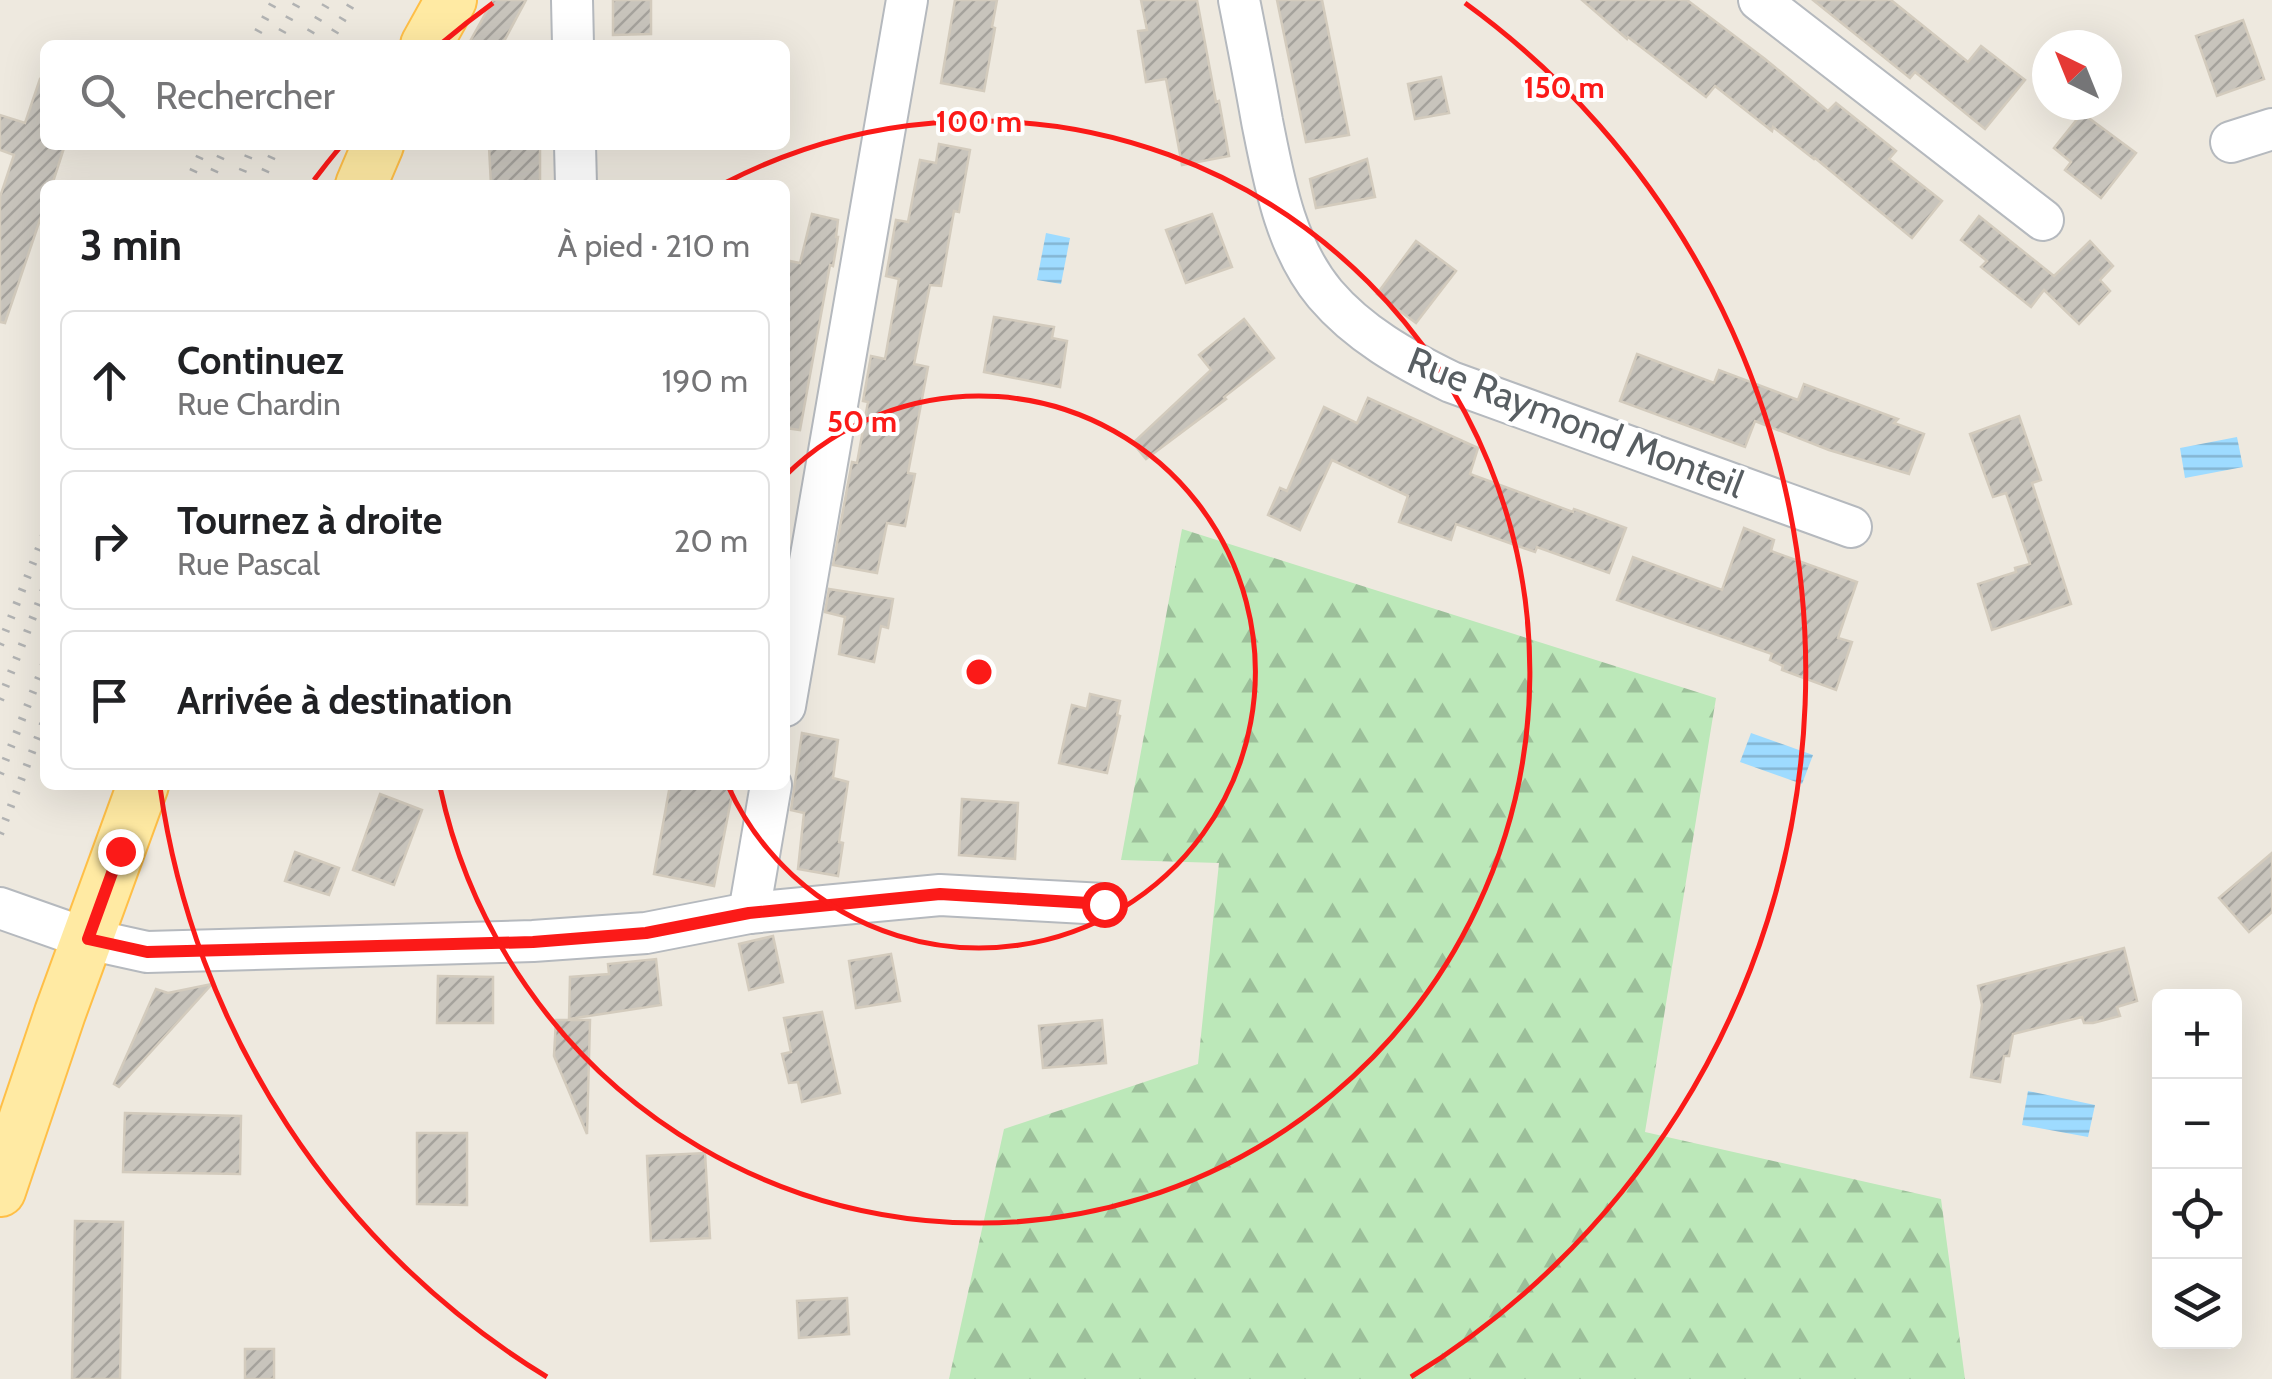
<!DOCTYPE html>
<html lang="fr">
<meta charset="utf-8">
<style>
:root{--surface:#fff;--page:#f6f6f6;--text:#202124;--muted:#757577;--line:#e0e0e0}
body{margin:0;font-family:Cabin,sans-serif;background:var(--page);color:var(--text)}
.controls{position:absolute;right:30px;bottom:30px;display:grid;overflow:hidden;border-radius:15px;box-shadow:0 10px 40px #0002}
.controls button{width:90px;height:90px;display:grid;place-items:center;padding:0;border:0;border-bottom:2px solid var(--line);background:var(--surface);color:var(--text);font:50px sans-serif}
.compass{position:absolute;left:2032px;top:30px;width:90px;height:90px;border-radius:50%;background:var(--surface);box-shadow:0 10px 40px #0002;rotate:317deg}
.stop{position:absolute;width:30px;height:30px;margin:-22px;border:8px solid #fb1a18;border-radius:50%;background:#fff}
.stop.end{background:#fb1a18;border-color:#fff;box-shadow:0 2px 10px #0008}
.list{margin:0;padding:0;list-style:none}
h2{display:flex;justify-content:space-between;align-items:center;height:130px;margin:0;padding:0 40px;font-size:42px}
h2 small{font-size:32px;font-weight:400;color:var(--muted)}
.list li{display:grid;grid-template-columns:65px 1fr auto;gap:30px;align-items:center;box-sizing:border-box;height:140px;margin:0 20px 20px;padding:0 20px;border:2px solid var(--line);border-radius:15px}
.list b{display:block;font-size:38px;white-space:nowrap}
.list p{margin:0;font-size:32px;white-space:nowrap;color:var(--muted)}
.list em{font-size:32px;font-style:normal;color:var(--muted)}
.icon{flex:none;width:55px;height:55px;fill:none;stroke:currentColor;stroke-width:2;stroke-linecap:round;stroke-linejoin:round}
.map{position:relative;flex:none;width:2272px;height:1379px;overflow:hidden}
.search{position:absolute;background:var(--surface);box-shadow:0 10px 40px #0002;left:40px;top:40px;width:750px;height:110px;display:flex;align-items:center;gap:25px;box-sizing:border-box;padding:0 35px;border-radius:15px;color:var(--muted);font-size:38px}
.panel{position:absolute;background:var(--surface);box-shadow:0 10px 40px #0002;left:40px;top:180px;width:750px;height:610px;border-radius:15px}
.map>svg:first-child{display:block}
.forest{fill:url(#forest-firs)}
.water{fill:url(#water-rules)}
.building{fill:url(#building-hatch);stroke:#d3cbbd;stroke-width:2.5}
.lines{fill:none;stroke-linecap:round;stroke-linejoin:round}
.minor-casing{stroke:#b5b9be;stroke-width:44}
.major-casing{stroke:#ffbf47;stroke-width:54}
.minor{stroke:#fff;stroke-width:40}
.major{stroke:#ffeaa3;stroke-width:50}
.rail{stroke:#b2b3b3;stroke-width:8;stroke-dasharray:2.5 12;stroke-linecap:butt}
.route{stroke:#fb1a18;stroke-width:12}
.ring{fill:none;stroke:#fb1a18;stroke-width:5}
.labels{text-anchor:middle;dominant-baseline:central;stroke-width:8;stroke-linejoin:round;paint-order:stroke}
.street-label{font-size:38px;fill:#585e62;stroke:#fff}
.centre{fill:#fb1a18;stroke:#fff;stroke-width:5}
.ring-label{font-size:30px;text-anchor:middle;font-weight:bold;fill:#fb1a18;stroke:#fff;stroke-width:8;stroke-linejoin:round;paint-order:stroke}
</style>
<div class="map">
<svg width="2272" height="1379" viewBox="0 0 2272 1379">
<defs>
<pattern id="forest-firs" width="22" height="20" patternUnits="userSpaceOnUse" patternTransform="scale(2.5)"><rect width="22" height="20" fill="#bce8b9"/><path d="M5 1l3.5 6h-7zM16 11l3.5 6h-7z" fill="#9cbf9a"/></pattern>
<pattern id="water-rules" width="6" height="5" patternUnits="userSpaceOnUse" patternTransform="scale(2.5)"><rect width="6" height="5" fill="#9edbff"/><path d="M0 2.5h6" fill="none" stroke="#84b5d2"/></pattern>
<pattern id="building-hatch" width="6" height="6" patternUnits="userSpaceOnUse" patternTransform="scale(2.5)"><rect width="6" height="6" fill="#c8c4bc"/><path d="M-1 1l2-2M0 6l6-6M5 7l2-2" fill="none" stroke="#a5a29c"/></pattern>
</defs>
<rect width="100%" height="100%" fill="#eee9df"/>
<polygon class="forest" points="1182,529 1716,698 1645,1132 1941,1199 1965,1379 949,1379 1004,1129 1198,1064 1219,863 1121,860"/>
<g class="water">
<polygon points="1046,233 1070,238 1061,284 1037,280"/>
<polygon points="2237,437 2243,467 2185,478 2180,448"/>
<polygon points="1751,733 1813,755 1802,784 1740,762"/>
<polygon points="2028,1091 2095,1105 2088,1137 2022,1125"/>
</g>
<g class="building">
<polygon points="493,0 526,0 502,45 468,45"/>
<polygon points="613,0 651,0 651,34 613,35"/>
<polygon points="955,0 997,0 992,27 995,28 984,91 941,83"/>
<polygon points="1141,0 1197,0 1216,102 1219,101 1229,156 1182,165 1166,79 1146,82 1138,31 1147,30"/>
<polygon points="1277,0 1322,0 1349,135 1306,142"/>
<polygon points="1582,0 1687,0 1765,59 1828,111 1836,103 1896,151 1889,159 1942,201 1912,238 1815,158 1814,159 1773,127 1772,131 1715,86 1706,97 1628,37 1627,39"/>
<polygon points="1813,0 1891,0 1968,62 1981,46 2025,80 1985,129 1915,72 1910,78"/>
<polygon points="2243,20 2264,79 2217,96 2196,36"/>
<polygon points="1441,77 1449,113 1415,119 1408,84"/>
<polygon points="40,79 45,80 45,145 65,145 52,185 45,185 45,205 5,323 0,322 0,197 14,155 0,150 0,115 25,123"/>
<polygon points="2082,113 2136,153 2101,198 2065,170 2071,162 2054,148"/>
<polygon points="939,144 970,150 959,212 954,211 941,286 930,285 914,364 928,367 908,473 915,474 905,526 887,523 877,573 833,565 852,462 857,463 868,402 863,401 871,356 885,359 899,279 886,276 896,220 908,222 920,160 936,163"/>
<polygon points="540,145 540,185 491,185 489,147"/>
<polygon points="1367,159 1375,197 1316,208 1310,179"/>
<polygon points="812,214 838,220 836,237 838,237 833,266 830,265 800,430 785,428 785,260 800,263"/>
<polygon points="1212,214 1232,267 1186,283 1166,230"/>
<polygon points="1979,216 2054,276 2090,241 2113,266 2100,280 2110,291 2079,324 2044,290 2031,307 1981,267 1987,261 1961,240"/>
<polygon points="1416,241 1456,271 1416,323 1377,294"/>
<polygon points="994,317 1054,327 1052,338 1067,341 1060,387 984,372"/>
<polygon points="1244,319 1274,358 1224,397 1226,399 1146,459 1133,443 1211,370 1199,355"/>
<polygon points="1637,354 1714,383 1719,370 1798,400 1804,384 1898,419 1894,423 1924,434 1909,474 1829,450 1755,421 1745,447 1620,401"/>
<polygon points="1368,398 1478,448 1470,474 1573,512 1574,509 1626,528 1609,573 1537,547 1535,552 1456,524 1451,540 1399,522 1408,496 1332,460 1300,530 1268,515 1280,488 1287,491 1324,407 1357,423"/>
<polygon points="2019,416 2041,480 2032,483 2071,604 1992,630 1978,584 2016,572 2015,568 2030,564 2006,493 1993,497 1970,434"/>
<polygon points="1744,528 1774,540 1771,551 1857,582 1838,638 1852,642 1836,690 1782,670 1783,666 1770,660 1772,654 1617,600 1633,557 1722,590"/>
<polygon points="829,589 893,599 888,628 881,626 874,662 839,654 845,617 825,612"/>
<polygon points="1090,694 1120,701 1117,715 1120,716 1107,773 1059,763 1072,705 1087,709"/>
<polygon points="802,733 838,740 833,778 848,782 839,842 843,843 838,876 798,869 804,813 791,810"/>
<polygon points="670,785 734,785 714,886 654,874"/>
<polygon points="380,794 422,810 394,885 353,870"/>
<polygon points="962,799 1018,803 1015,859 959,855"/>
<polygon points="295,852 339,868 329,895 285,881"/>
<polygon points="2272,853 2272,912 2249,932 2219,898"/>
<polygon points="773,936 783,982 749,990 739,944"/>
<polygon points="2124,948 2137,1001 2117,1007 2120,1016 2093,1023 2084,1023 2082,1017 2013,1034 2009,1056 2004,1056 2000,1082 1971,1077 1982,1005 1978,986"/>
<polygon points="891,954 900,1001 856,1008 849,961"/>
<polygon points="656,959 661,1005 569,1019 570,977 609,974 608,964"/>
<polygon points="438,976 493,977 493,1023 437,1023"/>
<polygon points="212,984 119,1087 114,1084 156,989 168,993"/>
<polygon points="822,1012 840,1093 802,1102 798,1082 789,1083 782,1054 791,1052 784,1018"/>
<polygon points="556,1020 590,1020 587,1134 554,1056"/>
<polygon points="1102,1020 1106,1063 1043,1068 1039,1026"/>
<polygon points="125,1113 241,1116 240,1174 123,1172"/>
<polygon points="417,1133 467,1133 467,1205 417,1204"/>
<polygon points="705,1153 710,1238 651,1241 647,1156"/>
<polygon points="75,1221 123,1222 120,1379 72,1379"/>
<polygon points="847,1298 849,1334 799,1338 797,1301"/>
<rect x="245" y="1349" width="29" height="30"/>
</g>
<g class="lines">
<g class="minor-casing">
<g id="minor">
<polyline points="572,0 573,45"/>
<path d="M1239 0C1247 40 1255 81 1262 121 1274 181 1285 246 1325 294 1359 334 1404 359 1451 382L1851 527"/>
<polyline points="1759,0 2043,220"/>
<polyline points="2231,142 2272,129"/>
<polyline points="575,145 576,185"/>
<polyline points="785,706 907,0"/>
<polyline points="0,908 88,939 147,952 533,941 646,933 749,913 940,895 1104,904"/>
<polyline points="749,913 771,785"/>
</g>
</g>
<g class="major-casing">
<g id="major">
<polyline points="426,45 451,0"/>
<polyline points="361,185 378,145"/>
<polyline points="0,1191 60,1013 143,785"/>
</g>
</g>
<use href="#minor" class="minor"/>
<use href="#major" class="major"/>
<g class="rail">
<polyline points="251,45 275,0"/>
<polyline points="275,45 299,0"/>
<polyline points="303,45 329,0"/>
<polyline points="327,45 354,0"/>
<polyline points="187,185 205,145"/>
<polyline points="208,185 226,145"/>
<polyline points="237,185 253,145"/>
<polyline points="259,185 277,145"/>
<polyline points="0,645 45,533"/>
<polyline points="0,700 45,587"/>
<polyline points="0,774 45,662"/>
<polyline points="0,834 45,719"/>
</g>
</g>
<g class="lines">
<polyline class="route" points="120,851 88,939 147,952 533,942 646,933 749,913 940,894 1104,904"/>
</g>
<g class="ring">
<path d="M786 475A276 276 0 1 1 728 786"/>
<path d="M725 183A551 551 0 1 1 440 787"/>
<path d="M547 1377A827 827 0 0 1 160 787M314 180A827 827 0 0 1 341 146M442 43A827 827 0 0 1 493 3M1465 3A827 827 0 0 1 1411 1377"/>
</g>
<g class="labels">
<g class="street-label">
<text transform="translate(1576 422) rotate(21)">Rue Raymond Monteil</text>
</g>
</g>
<circle cx="979" cy="672" r="15" class="centre"/>
<g class="ring-label">
<text x="1564" y="98">150 m</text>
<text x="979" y="132">100 m</text>
<text x="862" y="432">50 m</text>
</g>
</svg>
<div class="controls">
<button>+</button>
<button>−</button>
<button><svg class="icon" aria-label="locate" viewBox="0 0 24 24"><circle cx="12" cy="12" r="6"/><path d="M12 2v4M12 18v4M2 12h4M18 12h4"/></svg></button>
<button><svg class="icon" aria-label="layers" viewBox="0 0 24 24"><path d="M12 4l9 5-9 5-9-5zM3 14l9 5 9-5"/></svg></button>
</div>
<svg class="compass" viewBox="-18 -18 36 36"><path d="M0-13l5 13h-10z" fill="#e53935"/><path d="M0 13l5-13h-10z" fill="#757577"/></svg>
<div class="stop" style="left:1104px;top:904px"></div>
<div class="stop end" style="left:120px;top:851px"></div>
<div class="search"><svg class="icon" aria-label="search" viewBox="0 0 24 24"><circle cx="10" cy="10" r="6"/><path d="M15 15l6 6"/></svg>Rechercher</div>
<section class="panel">
<h2>3 min<small>À pied · 210 m</small></h2>
<ul class="list">
<li><svg class="icon" aria-label="ahead" viewBox="0 0 24 24"><path d="M12 20V5M6 11l6-6 6 6"/></svg><div><b>Continuez</b><p>Rue Chardin</p></div><em>190 m</em></li>
<li><svg class="icon" aria-label="right" viewBox="0 0 24 24"><path d="M7 20v-9h11M14 6l5 5-5 5"/></svg><div><b>Tournez à droite</b><p>Rue Pascal</p></div><em>20 m</em></li>
<li><svg class="icon" aria-label="arrive" viewBox="0 0 24 24"><path d="M6 21V4h12l-3 4 3 4H6"/></svg><div><b>Arrivée à destination</b></div></li>
</ul>
</section>
</div>
